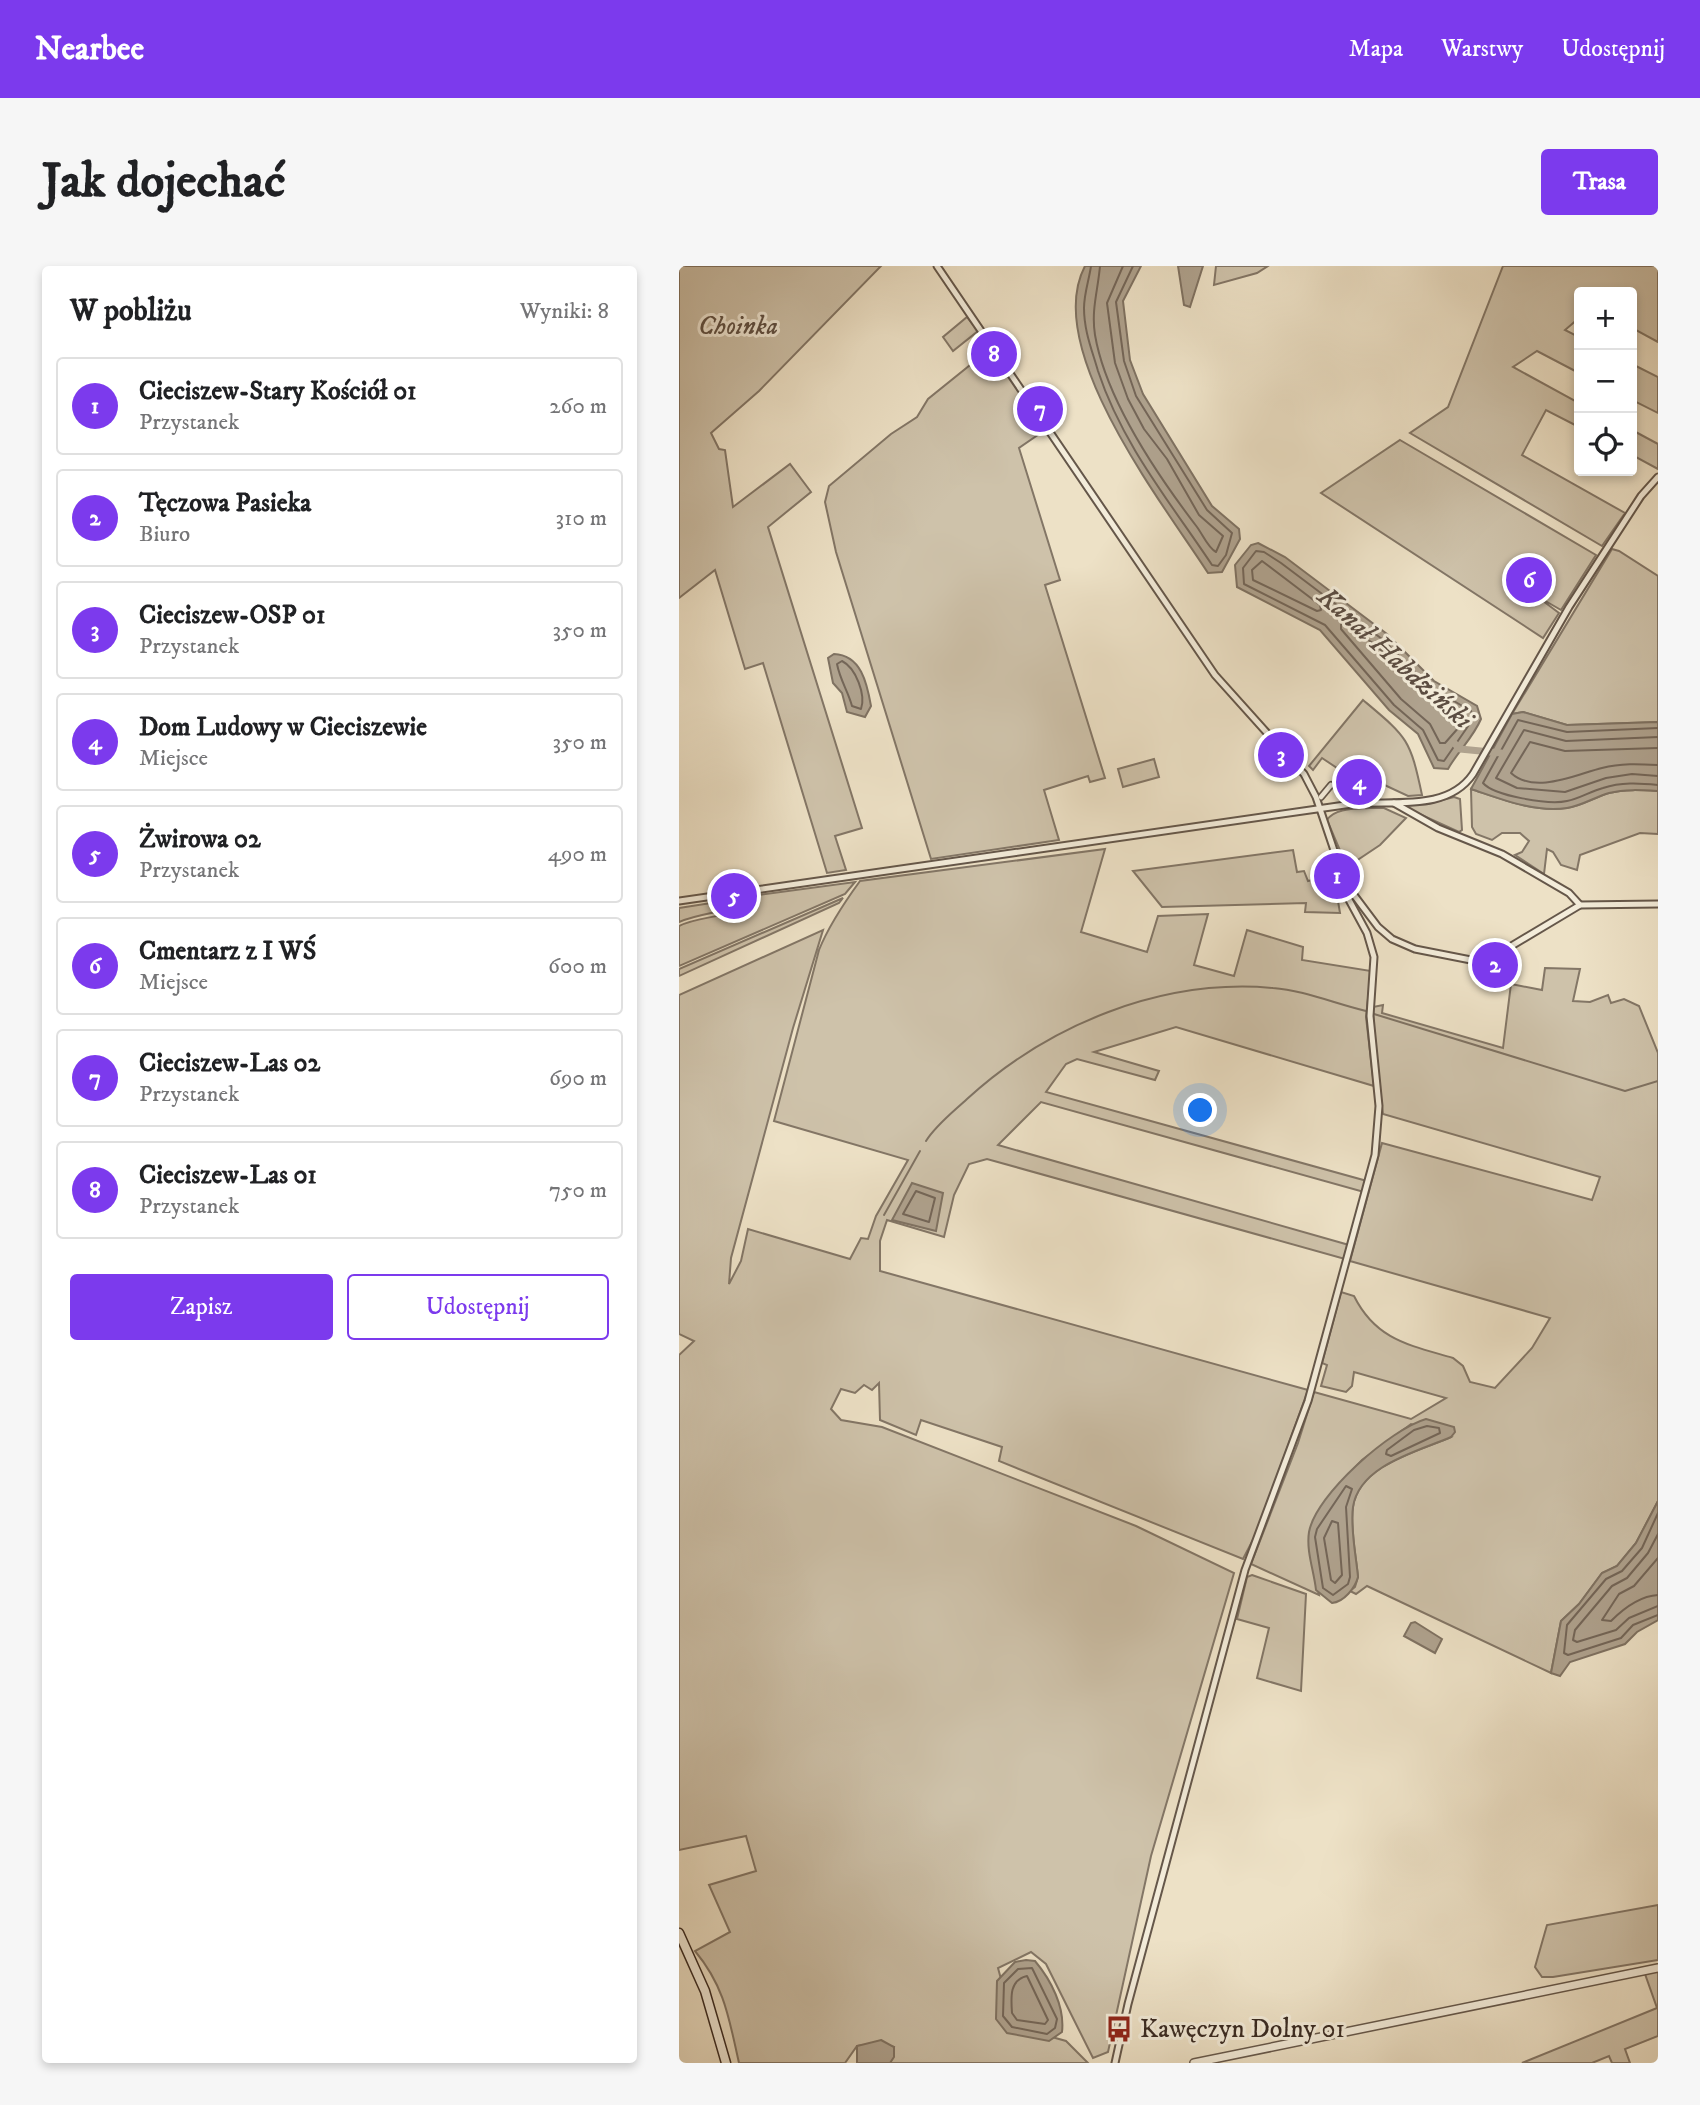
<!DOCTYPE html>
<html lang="pl">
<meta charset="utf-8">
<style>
:root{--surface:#fff;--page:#f6f6f6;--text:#202124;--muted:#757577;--line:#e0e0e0;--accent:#7c3aed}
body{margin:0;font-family:"IM FELL DW Pica",serif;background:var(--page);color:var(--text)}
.controls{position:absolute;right:21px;top:21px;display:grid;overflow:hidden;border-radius:7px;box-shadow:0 4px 10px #0003}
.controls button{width:63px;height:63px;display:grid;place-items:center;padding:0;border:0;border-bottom:2px solid var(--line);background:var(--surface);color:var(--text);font:35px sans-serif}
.you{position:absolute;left:522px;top:845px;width:24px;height:24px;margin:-18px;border:5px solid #fff;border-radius:50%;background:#1a73e8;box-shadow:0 0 0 10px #1a73e833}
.badge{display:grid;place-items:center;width:46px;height:46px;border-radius:50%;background:var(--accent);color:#fff;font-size:23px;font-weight:700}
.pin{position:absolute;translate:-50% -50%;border:4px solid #fff;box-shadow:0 2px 7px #0006}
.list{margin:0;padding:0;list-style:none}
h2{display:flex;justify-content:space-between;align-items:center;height:91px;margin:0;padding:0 28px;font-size:30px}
h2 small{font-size:23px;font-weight:400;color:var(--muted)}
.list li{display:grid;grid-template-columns:46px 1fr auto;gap:21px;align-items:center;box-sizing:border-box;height:98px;margin:0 14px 14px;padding:0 14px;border:2px solid var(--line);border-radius:7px}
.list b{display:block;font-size:26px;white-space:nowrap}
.list p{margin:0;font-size:23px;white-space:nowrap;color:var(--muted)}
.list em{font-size:23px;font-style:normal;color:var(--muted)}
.actions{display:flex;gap:14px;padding:21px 28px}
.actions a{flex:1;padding:16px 0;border:2px solid var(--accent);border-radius:7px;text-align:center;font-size:24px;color:var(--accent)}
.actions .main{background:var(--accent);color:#fff}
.icon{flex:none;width:38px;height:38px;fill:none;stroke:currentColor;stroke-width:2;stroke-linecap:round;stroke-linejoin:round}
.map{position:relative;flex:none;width:979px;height:1797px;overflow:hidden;border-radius:7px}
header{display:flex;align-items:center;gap:42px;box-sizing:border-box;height:98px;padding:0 35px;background:var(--accent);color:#fff}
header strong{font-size:33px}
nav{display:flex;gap:38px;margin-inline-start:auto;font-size:24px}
.intro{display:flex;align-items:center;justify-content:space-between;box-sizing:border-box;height:168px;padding:0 42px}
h1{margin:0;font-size:49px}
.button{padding:18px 32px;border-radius:7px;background:var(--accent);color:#fff;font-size:24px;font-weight:700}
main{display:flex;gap:42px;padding:0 42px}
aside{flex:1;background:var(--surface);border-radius:7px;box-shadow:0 4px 10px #0003}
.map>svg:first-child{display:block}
.green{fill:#cec2aa;stroke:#837666;stroke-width:2}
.water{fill:#afa28e;stroke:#7f7262;stroke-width:2}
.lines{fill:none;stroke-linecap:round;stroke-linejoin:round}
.shore{stroke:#746658;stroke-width:2}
.stream{stroke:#7f7262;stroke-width:2}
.canal{stroke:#afa28e;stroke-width:7}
.pedestrian-casing{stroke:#65574a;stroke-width:8}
.minor-casing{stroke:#65574a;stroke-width:9}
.tertiary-casing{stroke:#65574a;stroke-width:10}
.secondary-casing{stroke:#382921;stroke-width:11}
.pedestrian{stroke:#f3ecda;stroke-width:4.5}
.minor{stroke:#f3ecda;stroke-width:5}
.tertiary{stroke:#f3ecda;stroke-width:7}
.secondary{stroke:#f3ecda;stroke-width:8}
.labels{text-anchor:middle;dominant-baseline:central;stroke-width:6;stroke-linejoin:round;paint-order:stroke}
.park-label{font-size:26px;font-style:italic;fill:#5e4f43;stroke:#f3ecda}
.poi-label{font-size:26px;fill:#382921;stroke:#f3ecda;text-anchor:start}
.water-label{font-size:28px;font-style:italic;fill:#5c4d42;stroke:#f3ecda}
</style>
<header>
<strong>Nearbee</strong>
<nav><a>Mapa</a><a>Warstwy</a><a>Udostępnij</a></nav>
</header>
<div class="intro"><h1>Jak dojechać</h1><a class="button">Trasa</a></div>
<main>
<aside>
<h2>W pobliżu<small>Wyniki: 8</small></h2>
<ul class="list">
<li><span class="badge">1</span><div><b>Cieciszew-Stary Kościół 01</b><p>Przystanek</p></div><em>260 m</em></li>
<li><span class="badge">2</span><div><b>Tęczowa Pasieka</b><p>Biuro</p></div><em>310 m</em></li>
<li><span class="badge">3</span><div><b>Cieciszew-OSP 01</b><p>Przystanek</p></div><em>350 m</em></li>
<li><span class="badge">4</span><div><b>Dom Ludowy w Cieciszewie</b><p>Miejsce</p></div><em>350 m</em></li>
<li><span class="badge">5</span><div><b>Żwirowa 02</b><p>Przystanek</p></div><em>490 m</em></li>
<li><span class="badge">6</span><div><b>Cmentarz z I WŚ</b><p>Miejsce</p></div><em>600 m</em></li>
<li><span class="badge">7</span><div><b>Cieciszew-Las 02</b><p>Przystanek</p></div><em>690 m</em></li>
<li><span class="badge">8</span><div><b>Cieciszew-Las 01</b><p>Przystanek</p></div><em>750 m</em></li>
</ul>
<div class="actions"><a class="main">Zapisz</a><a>Udostępnij</a></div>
</aside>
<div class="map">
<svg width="979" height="1797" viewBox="0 0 979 1797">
<rect width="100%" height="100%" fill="#ede1c6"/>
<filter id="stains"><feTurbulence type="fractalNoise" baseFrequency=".00286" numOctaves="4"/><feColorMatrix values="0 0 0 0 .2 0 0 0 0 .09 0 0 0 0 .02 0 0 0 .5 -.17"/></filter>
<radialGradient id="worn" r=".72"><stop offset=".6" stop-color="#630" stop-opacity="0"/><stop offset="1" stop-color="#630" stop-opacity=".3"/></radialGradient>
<g class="green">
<polygon points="0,0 202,0 80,125 32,167 40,183 46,184 54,241 111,198 132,226 89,261 183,562 156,570 167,604 148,607 84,397 66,403 36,304 0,332"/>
<polygon points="537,0 589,0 578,7 535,19"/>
<polygon points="824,0 979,0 979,76 953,62 953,26 900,26 900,52 886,64 900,71 900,107 858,85 834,101 900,137 900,161 867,144 843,189 946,247 923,280 731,167 769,141"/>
<polygon points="288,51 299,65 274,85 264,71"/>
<polygon points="311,83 366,164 340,182 381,314 366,319 426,512 411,516 409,510 365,524 380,574 252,593 157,286 146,236 150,220 212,168 238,151 249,133"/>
<polygon points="953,98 979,111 979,147 953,134"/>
<polygon points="953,164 979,178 979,203 953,189"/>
<polygon points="721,174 917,289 882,344 856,329 880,347 864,372 642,227"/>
<polygon points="933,283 940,285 979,310 979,456 888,459 844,446 833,448"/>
<path d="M684 434C728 471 731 472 743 529L729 530 669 502 661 499 658 502 643 492 634 504 630 500Z"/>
<polygon points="475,493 480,511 444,521 439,503"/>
<path d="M792 523C822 533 856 547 888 542 902 540 916 531 930 527 946 523 962 524 979 525V568L961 567 901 589 898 604 882 599 874 586 868 583 865 608 836 589 843 586 850 575 841 567H823L813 574 797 568 793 561Z"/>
<polygon points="775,531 781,533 783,564 780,566 725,541 725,539 752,537"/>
<path d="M690 542H705L727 552 701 579 668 601 648 554C656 542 676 543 690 542Z"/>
<path d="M426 583 402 666 468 686 479 650 529 648 515 699 555 710 568 664 624 681 623 694 692 705 687 751 695 820 497 761 415 786 480 805 476 814 398 793 387 798 367 826 688 915 685 926 362 836 319 879 670 979 666 993 308 893 290 898 275 929 265 971 208 954 201 975V1005L629 1124 578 1266 564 1293 320 1195 323 1181 242 1154 237 1169 201 1154 200 1117 193 1124 185 1119 176 1127 162 1123 152 1143 162 1154 203 1161 457 1260 555 1307 472 1590 429 1786 414 1792 367 1698 352 1686 319 1702 325 1724 323 1757 387 1775 409 1797H205L211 1793 215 1781 200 1777 178 1780 166 1797H60C50 1753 46 1721 16 1685L51 1666 30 1619 77 1605 67 1570 0 1584V1089L15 1075 0 1068V729L144 664 114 762 52 992 50 1018 62 995 69 963 171 993 182 972 189 973 197 950 229 894 95 855 140 684C150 659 165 637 181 615Z"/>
<polygon points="614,584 618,606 625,605 629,615 656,609 658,627 644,630 658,629 661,647 626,646 627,637 483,641 454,605"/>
<path d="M176 616 166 628 0 700V660C22 649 50 653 70 637L72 630Z"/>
<path d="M64 632 61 639C43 647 21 647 0 656V642Z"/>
<polygon points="164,632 160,637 0,710 0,703"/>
<path d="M866 702 901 703 894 735 911 736 929 729 932 737 945 733 960 740 979 787V1235L957 1277 938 1300 923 1307 900 1338 882 1355 872 1407 688 1320 677 1328 671 1325 676 1321 679 1311C677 1289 671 1262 674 1241 680 1199 740 1185 772 1171L732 1158 683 1194 653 1226 630 1282 640 1329 572 1298 619 1177 635 1126 732 1153 767 1132 675 1106 673 1120 667 1126 642 1120 648 1099 643 1097 662 1026 675 1030C697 1074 730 1079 774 1092L784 1100 791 1116 816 1122 853 1082 871 1052 671 995 703 877 913 934 921 911 704 848 696 790 694 741 704 739 703 747 824 782 832 718 863 724Z"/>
<polygon points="573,1309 627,1328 622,1425 578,1412 590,1362 558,1353 568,1311"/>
<polygon points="979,1639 979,1694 874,1711 863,1711 856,1701 868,1659"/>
<polygon points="979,1705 979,1770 946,1783 951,1797 933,1797 930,1790 913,1797 843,1797 978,1742 966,1708"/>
</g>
<g class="water">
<path d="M406 0H462L444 35 451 94 464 128 533 240 560 263 561 273 543 306 529 307C486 240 362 83 406 0Z"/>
<polygon points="499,0 524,0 511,41 505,39"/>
<path d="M579 277 606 291 708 368 755 415 798 440 802 453C794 472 779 485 769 503L755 502 739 468 710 444 641 364 558 321 556 299 572 279Z"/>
<path d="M155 388C182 389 188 417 192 440L186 451 168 446 163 427 154 417 149 392Z"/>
<path d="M844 446 888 459 979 456V525C962 524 946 523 930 527 916 531 902 540 888 542 856 547 822 533 792 523L833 448Z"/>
<polygon points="233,917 264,927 257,965 213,954"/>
<path d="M747 1153 775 1161 776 1166 772 1171C740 1185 680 1199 674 1241 671 1262 677 1289 679 1311 676 1322 665 1336 653 1337L637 1324C635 1305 627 1285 630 1266 637 1228 712 1163 747 1153Z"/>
<polygon points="979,1235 979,1354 958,1366 946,1378 891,1396 881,1410 872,1407 882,1355 900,1338 923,1307 938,1300 957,1277"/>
<polygon points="736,1356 763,1373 756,1387 725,1370 732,1357"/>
<path d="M347 1694 356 1695C372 1714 386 1741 383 1766L370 1775 328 1767 317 1753 318 1715 336 1696Z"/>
<polygon points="202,1774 215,1781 215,1791 211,1797 178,1797 178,1780"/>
</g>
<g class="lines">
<g class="shore">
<path d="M412 0C410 14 405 28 405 42 405 65 413 84 419 105 443 178 491 236 533 299L539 300 547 289 553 267 528 244 457 130 445 95 437 36 454 0"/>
<path d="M421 0C419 24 412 44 416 69 427 133 479 210 518 261 524 269 529 282 537 286L544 270 520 249 488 193 465 163 449 133 436 97 428 37 444 0"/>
<polygon points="577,285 585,286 602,297 703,373 751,421 792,445 794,453 765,495 759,494 744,464 715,439 646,359 565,318 564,302"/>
<polygon points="583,295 641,339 642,344 638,345 574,314 573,304"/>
<polygon points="662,358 666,358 698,380 745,428 784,450 781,460 766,477 761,477 751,458 722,433 662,363"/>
<path d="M163 395C177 402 187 429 182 443L173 440C169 425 161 414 158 398Z"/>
<path d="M979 462 888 466 839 454 804 517C815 530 870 539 888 535 900 533 912 525 924 522 942 516 960 517 979 519"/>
<polyline points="979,471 887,475 845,464 817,512 838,522 886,526 927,512 953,508 979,510"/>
<path d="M979 482 886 485 851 476 832 507C856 529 898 508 923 502 942 497 960 498 979 499"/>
<polygon points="237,925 256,932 250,956 224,948"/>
<polygon points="748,1160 760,1162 761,1167 712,1190 707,1188 708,1184 735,1164"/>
<polygon points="667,1220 673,1223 667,1241 671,1311 669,1318 654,1329 644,1322 636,1271 638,1263"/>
<polyline points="979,1247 963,1282 943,1305 927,1313 888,1359 885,1387 889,1389 942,1372 954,1359 979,1349"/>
<polygon points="653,1255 659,1257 663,1309 656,1317 652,1314 645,1272"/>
<polyline points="979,1268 969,1287 948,1312 933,1320 896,1364 894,1374 898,1376 937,1364 950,1352 979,1340"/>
<path d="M979 1292 955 1320 940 1328 923 1354 932 1355C944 1343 961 1330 979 1329"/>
<polygon points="353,1702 378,1753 376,1762 368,1768 333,1761 324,1750 325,1717 339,1703"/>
<path d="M348 1710 369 1754 366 1758 338 1754 333 1747C332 1732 330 1714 348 1710Z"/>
</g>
<g class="stream">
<polyline points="695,748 946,825 979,815"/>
<path d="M247 875C257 859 274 846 288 833 369 759 482 712 594 722 624 724 657 738 687 745"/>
<polyline points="205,949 241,885"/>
</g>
<polyline class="canal" points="776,478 781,483 822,487"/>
<g class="pedestrian-casing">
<polyline id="pedestrian" points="642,531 652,519"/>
</g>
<g class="minor-casing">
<g id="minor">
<polyline points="258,0 536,409 625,508 637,531 666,617 699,661 713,673 736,683 797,695 814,691 901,639 979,638"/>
<polyline points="715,537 759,562 823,588 890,627 901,639"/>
<path d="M0 635 673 538C714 534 768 546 794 508L890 341 962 230 979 211"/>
<polyline points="436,1797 449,1738 566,1304 629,1135 696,889 700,840 691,750 695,691 688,667 669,632 666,617"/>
</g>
</g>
<g class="tertiary-casing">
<polyline id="tertiary" points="515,1797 979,1702"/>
</g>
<g class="secondary-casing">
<polyline id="secondary" points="0,1667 26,1725 47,1797"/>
</g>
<use href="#pedestrian" class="pedestrian"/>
<use href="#minor" class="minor"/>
<use href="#tertiary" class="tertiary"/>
<use href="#secondary" class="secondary"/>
</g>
<defs>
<g id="bus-bare" transform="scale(2.1)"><path d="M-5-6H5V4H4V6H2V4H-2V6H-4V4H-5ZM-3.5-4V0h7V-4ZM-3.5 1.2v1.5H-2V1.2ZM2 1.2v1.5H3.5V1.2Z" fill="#8f2418" stroke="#f3ecda" stroke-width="2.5" paint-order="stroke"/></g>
</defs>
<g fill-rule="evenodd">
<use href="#bus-bare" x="440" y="1763"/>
</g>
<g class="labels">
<g class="park-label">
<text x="59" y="60">Choinka</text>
</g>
<g class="poi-label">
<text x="461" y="1763">Kawęczyn Dolny 01</text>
</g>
<g class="water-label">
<text transform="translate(716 392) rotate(42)">Kanał Habdziński</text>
</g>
</g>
<rect width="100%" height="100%" filter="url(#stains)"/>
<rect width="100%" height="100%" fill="url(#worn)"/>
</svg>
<div class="controls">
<button>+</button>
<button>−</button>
<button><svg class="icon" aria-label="locate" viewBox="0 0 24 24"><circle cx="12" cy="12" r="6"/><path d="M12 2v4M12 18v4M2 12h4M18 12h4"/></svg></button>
</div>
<div class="you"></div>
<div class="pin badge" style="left:658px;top:610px">1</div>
<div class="pin badge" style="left:816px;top:699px">2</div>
<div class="pin badge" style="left:602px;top:489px">3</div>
<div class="pin badge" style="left:680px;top:516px">4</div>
<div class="pin badge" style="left:55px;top:630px">5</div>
<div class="pin badge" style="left:850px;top:314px">6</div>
<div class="pin badge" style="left:361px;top:143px">7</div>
<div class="pin badge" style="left:315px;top:88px">8</div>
</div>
</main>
